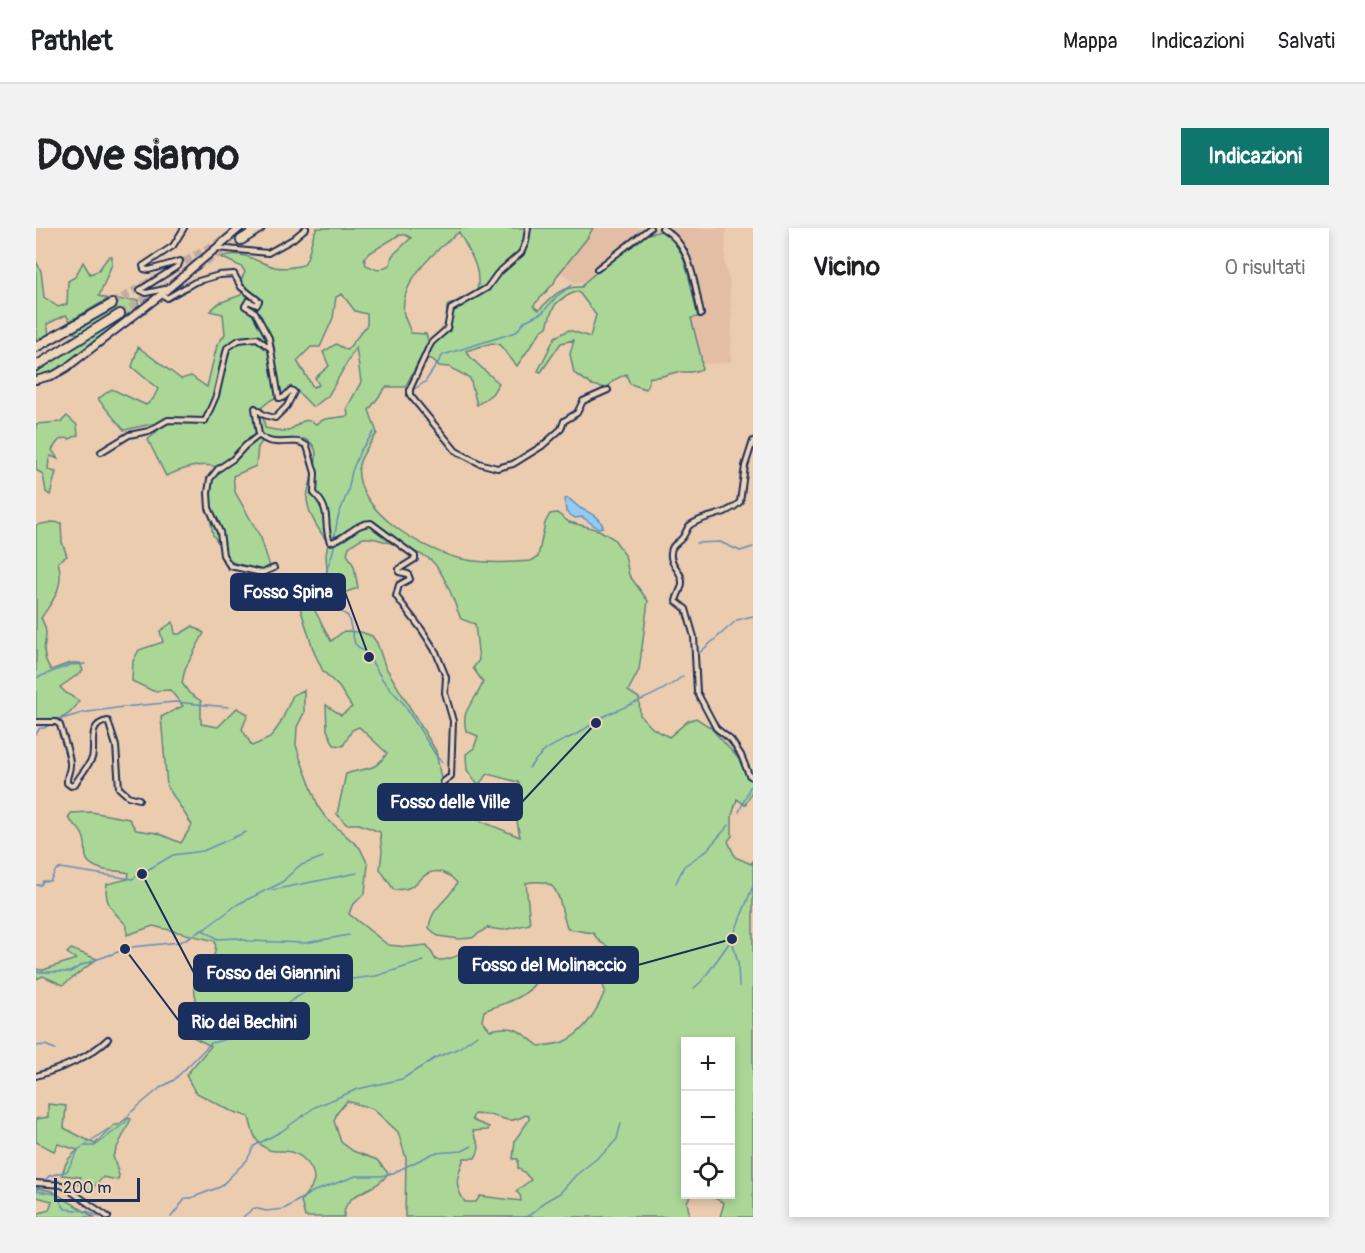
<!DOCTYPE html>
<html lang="it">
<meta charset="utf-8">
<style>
:root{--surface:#fff;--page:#f2f2f2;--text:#202124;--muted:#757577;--line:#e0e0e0;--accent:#0f766e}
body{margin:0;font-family:Pangolin,sans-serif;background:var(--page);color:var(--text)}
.controls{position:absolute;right:18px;bottom:18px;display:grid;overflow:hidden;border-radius:0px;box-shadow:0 3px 9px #0003}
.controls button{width:54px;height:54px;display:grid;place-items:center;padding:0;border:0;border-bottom:2px solid var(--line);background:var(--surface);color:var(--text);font:30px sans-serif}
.scale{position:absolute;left:18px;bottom:15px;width:86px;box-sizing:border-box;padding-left:6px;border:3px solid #1b2f5e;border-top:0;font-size:16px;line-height:21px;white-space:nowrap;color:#1b2f5e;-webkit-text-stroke:4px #efd5b6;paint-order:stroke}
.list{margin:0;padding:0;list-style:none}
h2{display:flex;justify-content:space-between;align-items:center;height:78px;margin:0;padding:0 24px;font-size:26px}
h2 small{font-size:20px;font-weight:400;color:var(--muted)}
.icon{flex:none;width:33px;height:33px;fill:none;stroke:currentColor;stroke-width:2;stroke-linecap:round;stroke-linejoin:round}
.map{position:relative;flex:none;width:717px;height:989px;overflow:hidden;border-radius:0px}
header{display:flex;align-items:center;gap:36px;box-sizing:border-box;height:84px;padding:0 30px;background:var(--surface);border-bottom:2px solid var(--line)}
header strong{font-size:28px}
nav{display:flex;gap:33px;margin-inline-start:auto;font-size:21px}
.intro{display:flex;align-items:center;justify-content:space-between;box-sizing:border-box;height:144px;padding:0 36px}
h1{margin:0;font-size:42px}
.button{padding:15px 27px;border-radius:0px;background:var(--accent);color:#fff;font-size:21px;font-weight:700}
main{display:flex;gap:36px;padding:0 36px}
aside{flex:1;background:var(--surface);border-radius:0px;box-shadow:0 3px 9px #0003}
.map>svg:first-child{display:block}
.built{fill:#e3bea5}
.green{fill:#abd796;stroke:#63837a;stroke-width:1.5;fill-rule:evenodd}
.water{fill:#94cbf3;stroke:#648db7;stroke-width:1.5}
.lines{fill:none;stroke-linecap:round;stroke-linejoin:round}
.stream{stroke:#648db7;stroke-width:1.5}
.highway-tunnel{stroke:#c1ad9f;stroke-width:8;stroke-dasharray:8 4;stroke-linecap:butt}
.minor-casing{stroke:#1b2f5e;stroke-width:8}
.major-casing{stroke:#1b2f5e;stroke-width:10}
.highway-casing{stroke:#1b2f5e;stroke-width:12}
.minor{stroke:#efd5b6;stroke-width:4}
.major{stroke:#efd5b6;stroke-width:6}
.highway{stroke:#efd5b6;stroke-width:8}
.leader{fill:none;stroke:#1b2f5e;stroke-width:2}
.callout-dot{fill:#1b2f5e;stroke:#efd5b6;stroke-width:2}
.callout{fill:#1b2f5e;stroke:#1b2f5e;stroke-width:2}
.callout-label{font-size:18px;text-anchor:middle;font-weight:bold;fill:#fff}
</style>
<header>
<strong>Pathlet</strong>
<nav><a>Mappa</a><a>Indicazioni</a><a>Salvati</a></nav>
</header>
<div class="intro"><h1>Dove siamo</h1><a class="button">Indicazioni</a></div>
<main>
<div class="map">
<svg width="717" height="989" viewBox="0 0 717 989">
<rect width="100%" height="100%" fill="#ebccaf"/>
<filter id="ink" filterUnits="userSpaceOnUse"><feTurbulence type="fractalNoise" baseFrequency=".0167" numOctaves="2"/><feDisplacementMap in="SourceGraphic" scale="12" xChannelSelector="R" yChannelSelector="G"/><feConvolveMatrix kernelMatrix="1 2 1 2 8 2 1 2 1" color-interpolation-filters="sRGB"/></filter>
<g filter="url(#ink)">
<polygon class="built" points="557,0 690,0 689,35 690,43 693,51 696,91 695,134 666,136 655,90 661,89 646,26 643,18 623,2 608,7 600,12 550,53 539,55 526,45 525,42 552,9"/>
<g class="green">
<path d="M281 0H557L552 9 521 48 518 55 497 78 503 82C517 68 525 58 546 59L550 53 600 12 608 7 626 3C651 15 655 64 662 89L655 90 665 129 666 141C657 145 652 144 642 144 631 145 626 151 614 149L610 161 594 156 590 146 578 152 571 160 556 157 538 145 534 126 538 112 525 115 505 144 502 143 519 109 533 102 554 109 560 87 542 63C519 72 517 76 511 99L505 103 481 138 463 116 456 115 430 123C433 130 455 148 463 155L456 166 441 177 434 150 413 139 403 138C396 129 393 129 383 133L369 159H350L333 182 341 205C335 215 325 226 323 237 316 282 390 324 426 331 449 336 472 335 495 333L502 329 509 295 514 286 521 285 533 294 563 302 578 311 589 327 593 347 612 373 603 442 592 463 603 470 604 487 616 500 633 509 652 493 660 490 674 499 717 547V561L709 577 701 571 696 587V608L692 613 699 629 715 636 717 633V989H684L688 975 673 967 694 966V814H650V966L655 967 651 974 654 989H369L370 930 362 904 337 881 311 873 301 885 298 893 305 914 317 923 341 932 352 945C341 965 307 962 308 989H269L265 973C268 968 273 963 276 958 283 945 269 929 258 925 245 919 237 929 223 915 217 909 215 897 213 889L193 882 159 864 150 847 175 818 151 806C151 797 158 794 165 789 166 782 162 778 160 771 158 763 157 749 159 742 165 727 183 738 179 713L117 698 91 707V698C78 683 67 677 71 656L92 651 93 645C83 642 74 644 65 641 41 633 54 623 47 608 45 601 36 595 32 590L35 585 55 584 93 591 100 602 121 605 145 615 156 597 131 558 125 489 147 478 134 462 117 463 96 453 97 433 103 422 127 414 124 403 137 394 139 406H144L157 398 168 405 149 441 146 455 153 465 165 473V496L182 499 201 480 212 486 206 501 216 518 234 510 244 496 257 467 268 462V485L261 499 260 517 264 530 283 580 289 589 324 620 332 637 329 665 316 678 313 686 352 717 372 719 391 717 400 732C414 733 423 726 436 722 451 717 489 725 496 741 498 745 498 751 499 755 489 771 465 776 448 783L446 792 454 802C480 796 483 803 503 818 510 817 520 817 527 814 548 805 561 783 569 763 561 741 564 739 576 721L564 714 557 705 532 701C521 678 529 647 490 655L494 696 467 702 451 700 436 710 423 711 402 708 393 700C396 677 412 674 421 655 414 646 402 640 391 646 384 650 381 657 372 660 368 662 363 661 358 662L344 641 346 623 344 604 323 596H310L301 586 310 546C330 538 337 546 351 525L323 499 316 502 307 518 298 517 291 502 290 477 305 487 316 479 303 459 287 443 278 424 263 376 266 370 277 379 295 413 308 403 325 404 336 408 341 415 349 438 400 523 406 557 412 574 424 584 437 590 484 609 478 578 485 560 482 554 452 546 442 557 431 542 430 526 438 520 442 508 430 503C424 479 440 475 447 454L437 440 443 432 439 396 425 391C417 372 410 347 395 332 386 325 339 308 328 310 323 311 317 316 313 319L311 326 318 338 322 360 293 370 290 327 292 315C283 302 273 288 271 272 270 255 294 220 268 211H228L222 219 220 238 197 248 199 264 225 310 234 339 228 344 223 343 195 334 177 307 170 266 173 250 181 239C164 234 146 241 130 248L112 212 125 199V194L88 202 62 171 76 161 110 177 117 171 122 161 96 139 102 119 145 151 155 148 171 159 181 117 189 106 187 86 174 83 183 75 205 67 207 61 204 54 209 44 206 39 185 29C205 21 220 34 239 39 248 41 259 39 267 37 275 30 273 12 281 0ZM423 4C433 24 446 40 441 63L411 78C410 100 412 102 392 113L390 106 375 105C373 99 370 93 368 87 362 55 401 21 423 4ZM363 7H370L375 10 356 28 354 37 342 42 330 37 328 30 332 26ZM306 66 319 83 331 86V97L311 122 300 116 287 124 293 138 279 150 283 157 277 159 261 133 275 119H284L297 90 300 69ZM320 119 325 154 311 180 312 188 289 191 280 196C264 186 263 201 249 203 243 203 235 201 229 200L226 179 235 172 258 160 277 179 292 168ZM438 886C443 887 448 886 453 887 471 890 471 897 490 887L493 888V892L479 912 477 931H482V940L488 944 495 952 480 963 484 967 485 973 444 968 440 974H429C417 956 421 950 428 930H439C447 915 441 917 437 903L452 902 453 899 438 893 436 891Z"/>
<polygon points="73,28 76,28 76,36 63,68 72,71 34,93 30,87 11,96 13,106 0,115 0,33 5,43 8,69 22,79 31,76 32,53 39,49 47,34 54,46 62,43"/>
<path d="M74 72H102V82C91 90 77 98 68 107 49 126 26 143 0 150V141L48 106 38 105 42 97 77 76Z"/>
<path d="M31 188 41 197 42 207 34 211C24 208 21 214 16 222L22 231 15 228 13 231 12 242 20 244 14 267 10 264 7 246 0 242V196L25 194Z"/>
<path d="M16 294 25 295 26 314 31 328 22 334C29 357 18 372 5 390 16 409 5 414 9 428 9 433 13 438 15 442L34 435H44L47 443 24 459 30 465 43 473C34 490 18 495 0 492V297Z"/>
<polygon points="35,721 61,731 27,757 7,748 0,751 0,741 7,742 40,731 31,725"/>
<path d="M12 876 30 878 28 900 59 916 78 897H82L91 890 95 891 77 928 83 947 82 952 67 949 55 962 40 955 45 949 26 947C29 935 32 930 42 922L22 916 18 923 0 914V891L12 889Z"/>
<polygon points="0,960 16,963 58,989 0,989 0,986 13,982 16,973 0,969"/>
</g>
<path class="water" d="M532 270C536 273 540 277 544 280 554 286 564 287 567 299L562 300 546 289 539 290 530 284 529 271Z"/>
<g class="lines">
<g class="stream">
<polyline points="377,162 389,154 407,127 480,104 489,93 507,84 520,69 536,57"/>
<polyline points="298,311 302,289 312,263 316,243 324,223 338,204"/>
<path d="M298 314C299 324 294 331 291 341 286 362 293 378 312 388L319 416 332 427 346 451 367 475 401 529 406 534"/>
<polyline points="660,315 684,314 704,323 717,319"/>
<polyline points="662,426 701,392 717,388"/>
<polyline points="0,450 34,437 49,436"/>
<polyline points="22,492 46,485 87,479 139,474 192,479"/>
<polyline points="0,506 4,500 8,500 17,495"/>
<path d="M493 540C509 519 514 519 537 508 551 501 563 489 577 484 602 473 626 465 647 448"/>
<polyline points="703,584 717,552"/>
<polyline points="640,655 648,638 670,623 693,597"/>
<polyline points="0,657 5,657 7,653 14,653 20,642 24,640 96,651 137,627 167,623 210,604"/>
<polyline points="236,662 321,645"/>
<polyline points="167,702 182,711 201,710 212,713 269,715 313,707"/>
<polyline points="696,712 702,735 703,758"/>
<polyline points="0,744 34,744 48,736 96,719 144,714 170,700 202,676 245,655 263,638 287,629"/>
<polyline points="658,760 666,753 696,711 717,658"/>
<polyline points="0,818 9,817 19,821"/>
<polyline points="48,918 59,918 90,894 94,885 124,860 138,852 175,815 195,810 233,791 256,772 284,755 340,748 388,733"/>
<polyline points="0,962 13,948 31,943 43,921 72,901"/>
<polyline points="0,963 20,966 29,981 51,983 64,989"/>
<polyline points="135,989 150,970 155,970 184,959 211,932 218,918 246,903 279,879 322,861 366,851 401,829 423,820 441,807"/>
<polyline points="207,989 218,980 230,983 248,981 276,964 320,948 345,948 357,945 398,925 426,923 436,918"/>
<polyline points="490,989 498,984 508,974 524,965 540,947 569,924 581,911 585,895"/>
</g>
<g class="highway-tunnel">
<polyline points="138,40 207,0"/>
<polyline points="159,40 205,12"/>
<polyline points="76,76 120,50"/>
<polyline points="84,86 142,51"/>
</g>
<g class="minor-casing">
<g id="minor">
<polyline points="492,0 490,14 485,25 461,46 451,60 415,81 411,101 396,114 393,119 374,161 374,167 420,223 443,235 461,240 477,236 506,218 525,201 528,193 541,185 547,173 572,162"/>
<path d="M626 0C656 17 658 55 665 86"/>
<polyline points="181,20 232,25 257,11 270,0"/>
<polyline points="561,41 614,0"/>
<polyline points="129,61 110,65 104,62 142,38 144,33 113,42 108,41 107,38 137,18 148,0"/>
<polyline points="126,66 131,70 159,54 183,47 198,46 205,59 223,73 221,77 212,73 209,78 219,84 233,110 243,170 247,170 255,162 258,164 251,178 239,190 228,187 219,180 223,207"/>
<path d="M223 207C239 222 257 207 271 218L279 245 278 265C297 284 286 294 294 314 310 312 318 295 335 295L379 328V331L363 341V344L372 346 374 351 363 357 360 368 386 402 400 424 410 449 409 465 417 493 415 548 407 554"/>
<polyline points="223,207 209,218 197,231 182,241 174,251 172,265 173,280 184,304 187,327 194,338 226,345 238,340"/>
<path d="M717 213 709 238 704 274C688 290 668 286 653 298 650 302 649 307 646 310 641 316 635 317 635 325 633 337 647 343 646 355 646 361 641 367 640 373L650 381 658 409 661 464 680 500 695 512 705 527 713 547 717 550"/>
<polyline points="65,224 93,207 113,203 132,192 169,193 180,168 191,120 203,112 221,110 235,121"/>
<path d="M0 494H20L24 497C27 509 33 523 34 535 35 542 30 548 31 555L35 558 39 556C44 547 52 539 56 530 60 517 50 496 72 493L80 518 83 560 92 568 103 571"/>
<path d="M0 848C27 840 52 830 72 811"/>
<polyline points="0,955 26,957 72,989"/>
</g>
</g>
<g class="major-casing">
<polyline id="major" points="0,152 18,147 30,140 126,66 204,0"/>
</g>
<g class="highway-casing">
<g id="highway">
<polyline points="205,12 224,0"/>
<polyline points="0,119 76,76"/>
<polyline points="0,138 84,86"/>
</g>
</g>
<use href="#minor" class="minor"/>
<use href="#major" class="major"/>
<use href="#highway" class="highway"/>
</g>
</g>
<path class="leader" d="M333 429L309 364M560 495L486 574M696 711L602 737M106 646L158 745M89 721L143 793"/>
<g class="callout-dot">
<circle cx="333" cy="429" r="6"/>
<circle cx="560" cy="495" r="6"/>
<circle cx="696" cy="711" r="6"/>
<circle cx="106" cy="646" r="6"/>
<circle cx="89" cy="721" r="6"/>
</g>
<g class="callout">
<rect x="195" y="346" width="114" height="36" rx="6"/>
<rect x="342" y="556" width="144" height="36" rx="6"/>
<rect x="423" y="719" width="179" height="36" rx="6"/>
<rect x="158" y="727" width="158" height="36" rx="6"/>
<rect x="143" y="775" width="130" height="36" rx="6"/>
</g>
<g class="callout-label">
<text x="252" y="370">Fosso Spina</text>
<text x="414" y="580">Fosso delle Ville</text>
<text x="513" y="743">Fosso del Molinaccio</text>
<text x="237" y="751">Fosso dei Giannini</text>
<text x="208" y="800">Rio dei Bechini</text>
</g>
</svg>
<div class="controls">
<button>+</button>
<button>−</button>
<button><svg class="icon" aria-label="locate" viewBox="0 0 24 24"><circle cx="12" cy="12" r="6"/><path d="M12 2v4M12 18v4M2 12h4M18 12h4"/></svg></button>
</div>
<div class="scale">200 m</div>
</div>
<aside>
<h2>Vicino<small>0 risultati</small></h2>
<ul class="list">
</ul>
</aside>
</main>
